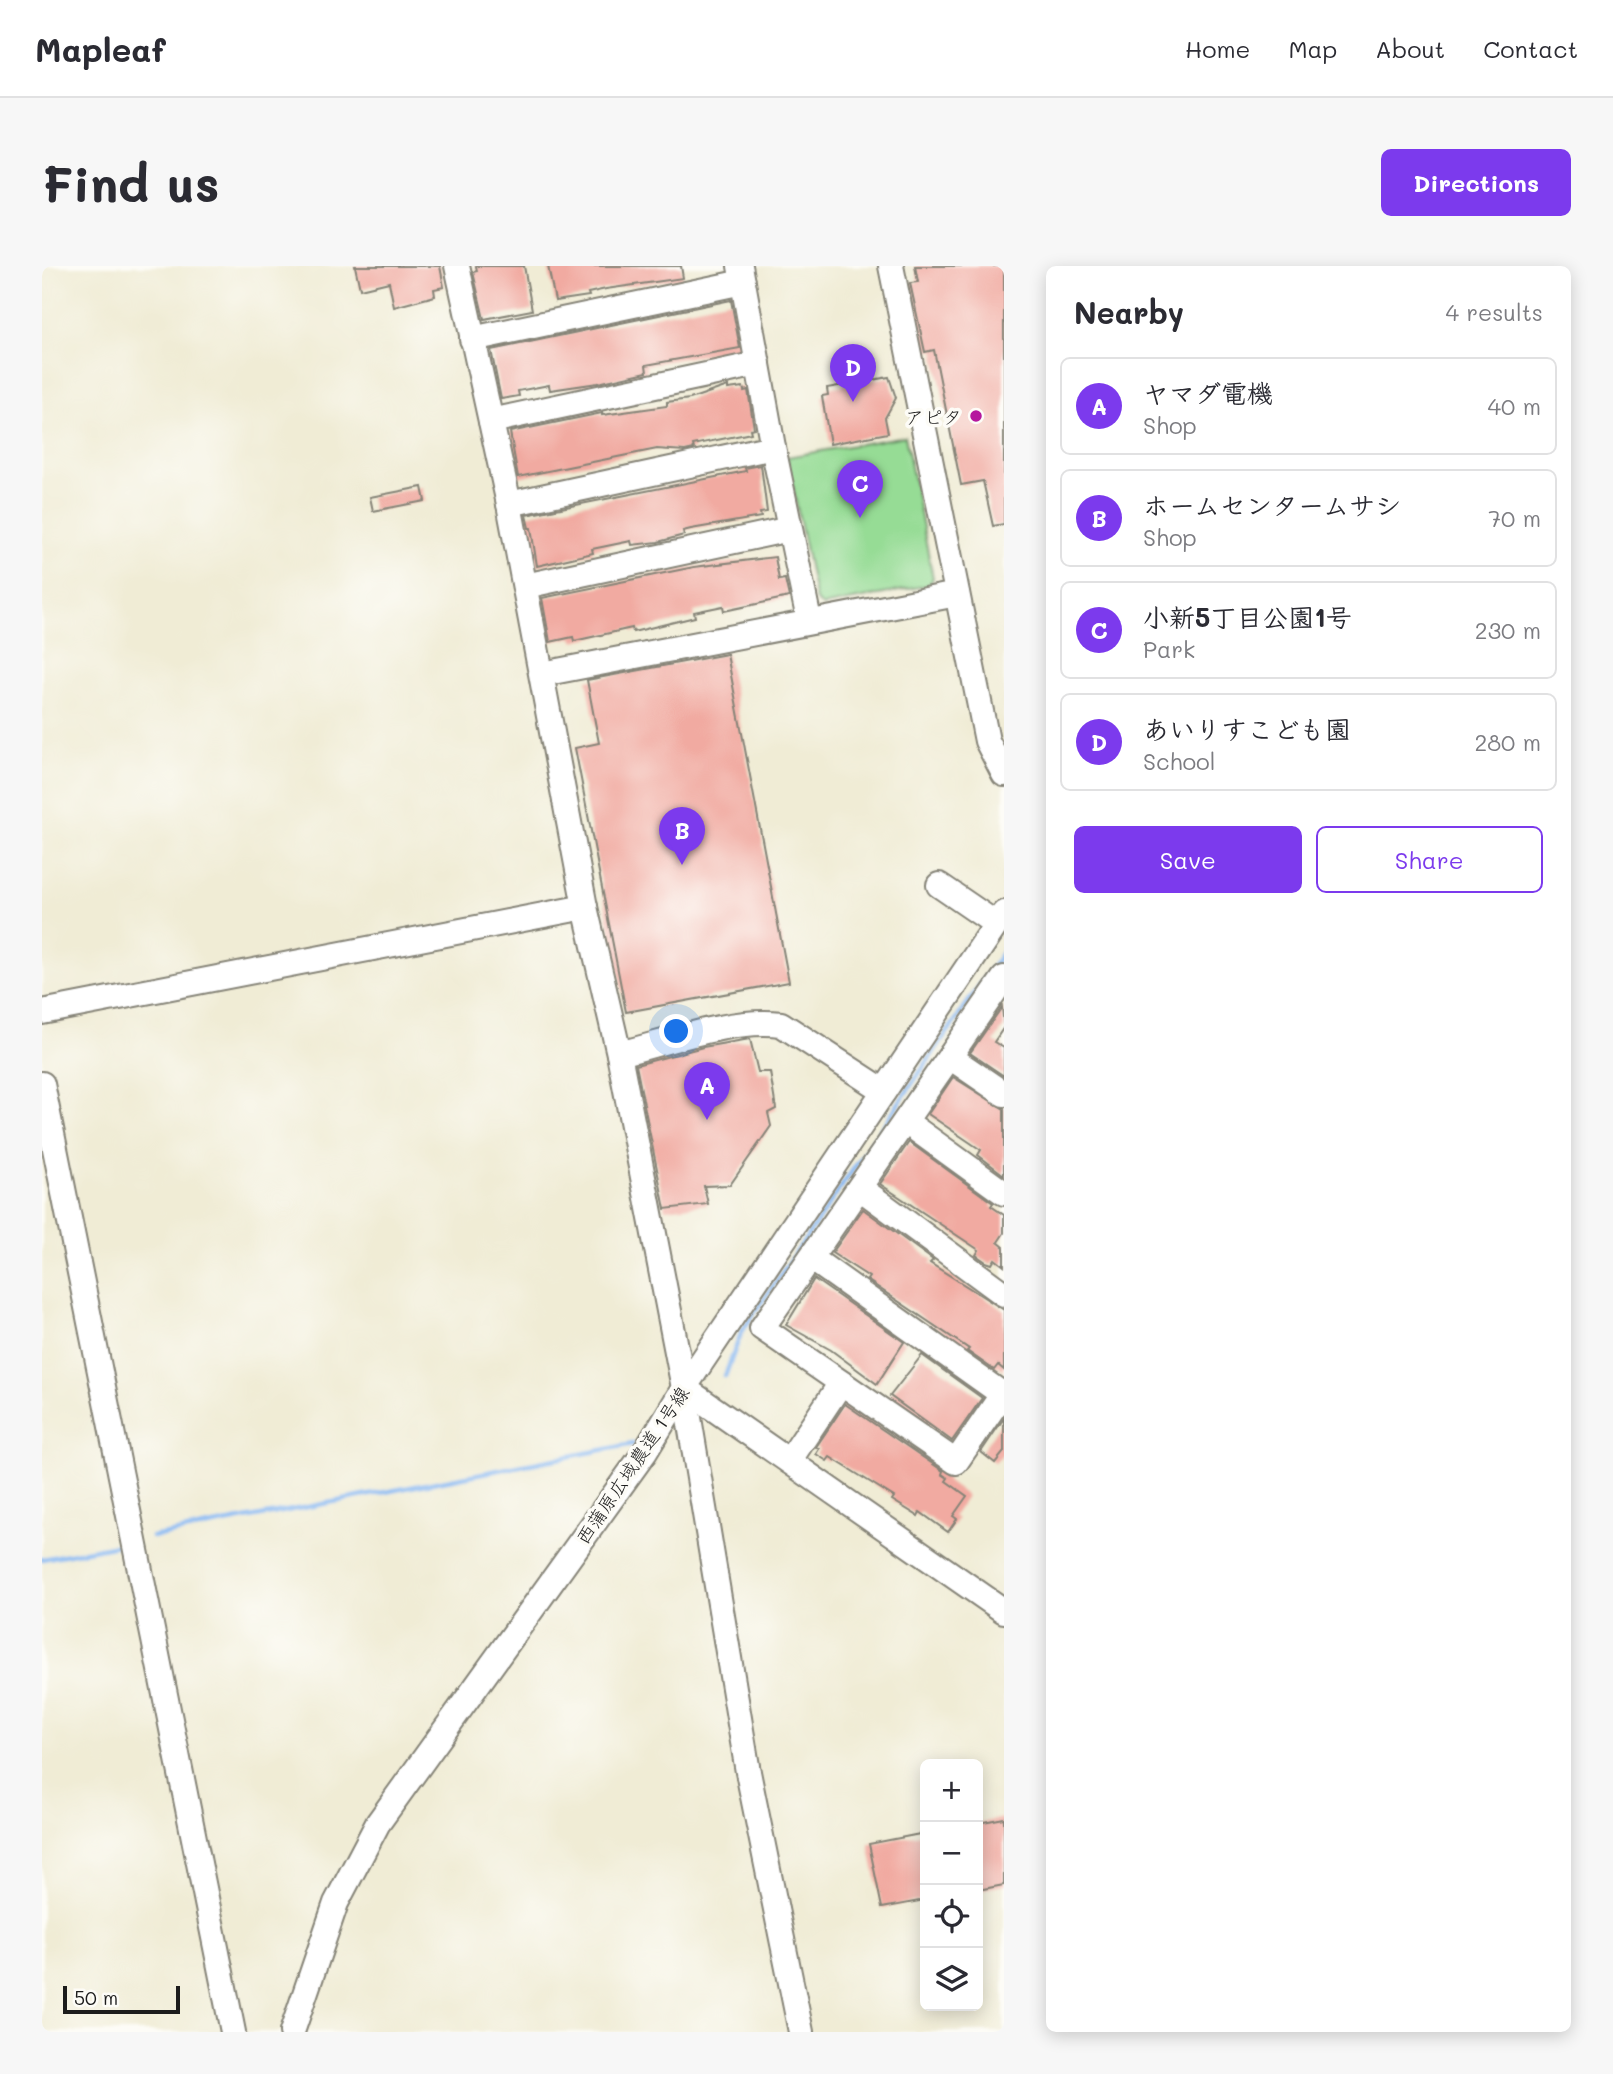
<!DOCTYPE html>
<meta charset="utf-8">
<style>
:root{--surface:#fff;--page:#f7f7f7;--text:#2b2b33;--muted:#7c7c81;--line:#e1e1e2;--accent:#7c3aed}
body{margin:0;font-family:Mali,"Klee One",sans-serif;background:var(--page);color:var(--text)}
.controls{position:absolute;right:21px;bottom:21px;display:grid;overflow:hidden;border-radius:10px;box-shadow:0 4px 18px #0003}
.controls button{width:63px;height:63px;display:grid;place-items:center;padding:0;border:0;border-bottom:2px solid var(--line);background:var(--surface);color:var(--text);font:35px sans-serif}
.scale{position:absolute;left:21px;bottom:18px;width:117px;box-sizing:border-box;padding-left:7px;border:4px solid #1c1c1c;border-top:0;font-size:19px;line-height:24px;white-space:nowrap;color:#1c1c1c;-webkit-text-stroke:5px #fdfcf7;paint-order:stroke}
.you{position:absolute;left:635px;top:766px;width:24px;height:24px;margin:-18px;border:5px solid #fff;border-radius:50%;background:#1a73e8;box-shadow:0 0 0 10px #1a73e833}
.badge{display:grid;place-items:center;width:46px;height:46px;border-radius:50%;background:var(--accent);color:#fff;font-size:23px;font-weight:700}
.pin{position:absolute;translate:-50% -58px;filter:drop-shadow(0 2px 4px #0008)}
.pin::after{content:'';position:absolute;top:37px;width:24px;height:21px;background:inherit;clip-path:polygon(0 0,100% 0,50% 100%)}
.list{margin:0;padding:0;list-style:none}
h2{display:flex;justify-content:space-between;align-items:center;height:91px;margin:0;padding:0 28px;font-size:30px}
h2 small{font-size:23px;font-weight:400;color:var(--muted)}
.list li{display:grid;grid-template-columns:46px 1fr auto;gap:21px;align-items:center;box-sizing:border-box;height:98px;margin:0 14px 14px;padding:0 14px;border:2px solid var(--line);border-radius:10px}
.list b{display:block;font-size:26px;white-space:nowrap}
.list p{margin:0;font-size:23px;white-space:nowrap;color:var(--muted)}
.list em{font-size:23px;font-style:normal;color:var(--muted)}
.actions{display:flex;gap:14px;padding:21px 28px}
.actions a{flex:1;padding:16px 0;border:2px solid var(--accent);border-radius:10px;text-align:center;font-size:24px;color:var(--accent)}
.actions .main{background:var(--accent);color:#fff}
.icon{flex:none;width:38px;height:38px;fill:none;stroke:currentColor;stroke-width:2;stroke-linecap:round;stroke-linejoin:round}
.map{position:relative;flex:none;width:962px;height:1766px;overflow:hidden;border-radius:10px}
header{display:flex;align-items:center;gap:42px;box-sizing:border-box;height:98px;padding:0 35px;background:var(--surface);border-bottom:2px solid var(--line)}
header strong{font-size:33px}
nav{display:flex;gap:38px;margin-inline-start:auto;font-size:24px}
.intro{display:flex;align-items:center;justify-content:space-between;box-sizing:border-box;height:168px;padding:0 42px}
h1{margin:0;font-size:49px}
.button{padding:18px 32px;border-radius:10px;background:var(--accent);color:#fff;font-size:24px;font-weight:700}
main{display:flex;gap:42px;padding:0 42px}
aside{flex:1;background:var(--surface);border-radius:10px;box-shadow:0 4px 18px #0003}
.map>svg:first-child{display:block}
.green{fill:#96dc95;stroke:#597c58;stroke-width:2}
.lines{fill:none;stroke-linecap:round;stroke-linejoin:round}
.stream{stroke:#85b7f2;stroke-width:4.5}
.building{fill:#f1aaa1}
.minor-casing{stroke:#868478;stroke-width:28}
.minor{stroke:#fff;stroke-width:24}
.poi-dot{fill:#b5179e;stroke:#fdfcf7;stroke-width:2.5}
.labels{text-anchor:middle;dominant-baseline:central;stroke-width:7;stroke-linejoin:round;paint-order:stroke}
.poi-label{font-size:19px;fill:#1c1c1c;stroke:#fdfcf7;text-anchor:end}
.street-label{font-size:19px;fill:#1c1c1c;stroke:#fdfcf7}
</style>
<header>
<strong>Mapleaf</strong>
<nav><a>Home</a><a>Map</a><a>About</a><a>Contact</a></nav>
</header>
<div class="intro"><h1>Find us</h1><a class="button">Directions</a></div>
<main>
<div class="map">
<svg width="962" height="1766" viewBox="0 0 962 1766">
<rect width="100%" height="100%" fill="#fdfcf7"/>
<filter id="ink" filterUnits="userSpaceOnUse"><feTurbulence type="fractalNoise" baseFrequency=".0143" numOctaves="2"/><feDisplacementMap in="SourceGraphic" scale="14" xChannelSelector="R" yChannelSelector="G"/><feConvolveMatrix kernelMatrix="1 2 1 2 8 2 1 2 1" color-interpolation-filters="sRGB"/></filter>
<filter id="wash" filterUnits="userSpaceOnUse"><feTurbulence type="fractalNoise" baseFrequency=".00686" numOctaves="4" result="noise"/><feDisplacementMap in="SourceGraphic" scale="28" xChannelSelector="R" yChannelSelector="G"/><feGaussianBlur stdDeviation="1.57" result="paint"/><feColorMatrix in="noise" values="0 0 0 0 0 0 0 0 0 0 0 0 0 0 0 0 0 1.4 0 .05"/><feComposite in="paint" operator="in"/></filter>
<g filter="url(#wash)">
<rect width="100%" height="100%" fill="#f0ecd5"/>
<polygon class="green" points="863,170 891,312 887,319 781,340 774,335 745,191"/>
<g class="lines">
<g class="stream">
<polyline points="683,1110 700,1065 962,684"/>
<polyline points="110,1271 591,1178"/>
<polyline points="0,1293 81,1278"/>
</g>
</g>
<g id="blocks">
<g class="building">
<polygon points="313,0 398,0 402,21 392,23 393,30 352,41 347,16 318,23"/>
<polygon points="434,0 482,0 490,44 442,53 431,6 435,5"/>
<polygon points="506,0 639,0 641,12 564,23 546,27 547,30 513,35"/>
<polygon points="873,0 962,0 962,258 951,260 941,215 919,219 892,84 883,86 868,17 876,16"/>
<polygon points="689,34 698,82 604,99 605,106 556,117 508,124 507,119 476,125 477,130 459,133 449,84"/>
<polygon points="847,111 854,132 843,152 846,167 788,178 780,130 786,129 785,122"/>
<polygon points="686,120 686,123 701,121 702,125 706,124 712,162 708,163 709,167 651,179 652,183 643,185 615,183 476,211 468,166 560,147 560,149 625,140 625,136 648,133"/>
<polygon points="719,199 725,246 718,247 719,251 649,263 641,265 642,269 616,276 590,279 589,275 550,283 551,287 495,300 489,262 487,262 484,249 704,205 703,202"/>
<polygon points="380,221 383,235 331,245 328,231"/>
<polygon points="733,291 737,314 743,313 747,331 682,345 681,340 652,346 653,351 591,366 590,362 532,375 531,371 508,376 500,332 652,301"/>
<polygon points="685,388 747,716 584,746 533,482 557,477 545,414"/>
<polygon points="960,741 962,761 952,776 962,782 962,810 928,787"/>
<polygon points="708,773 716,806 728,806 734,843 726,847 729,860 688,919 662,920 666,938 623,943 594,799 661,781"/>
<polygon points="911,811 962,843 962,909 936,889 939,884 886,848"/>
<polygon points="867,876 951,937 949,940 962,949 962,967 956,976 962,981 962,1000 953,993 950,998 944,996 934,989 937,984 838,918"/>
<polygon points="821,943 891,994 888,997 962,1044 962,1104 956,1099 952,1104 925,1085 927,1083 825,1014 827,1011 790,987"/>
<polygon points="772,1013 862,1076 835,1118 789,1084 744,1059"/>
<polygon points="880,1089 940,1132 910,1175 848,1130"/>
<polygon points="803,1138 901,1205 900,1208 906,1212 904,1215 925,1230 911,1250 915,1253 906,1266 878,1246 876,1250 850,1234 852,1231 788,1191 785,1195 774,1188 777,1183 774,1181"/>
<polygon points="962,1152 962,1186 953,1197 939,1186"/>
<polygon points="962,1552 962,1619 936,1624 936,1557"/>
<polygon points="883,1567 883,1634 840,1642 827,1578"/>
</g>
</g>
</g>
<g filter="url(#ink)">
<use href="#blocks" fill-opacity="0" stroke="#868478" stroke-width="2"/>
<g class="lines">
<g class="minor-casing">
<g id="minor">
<polyline points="415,0 467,238 543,641 577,788 642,1122 706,1506 759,1766"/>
<polyline points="698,0 731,181 767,354"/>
<polyline points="849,0 945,475 962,508"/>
<polyline points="430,73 701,16"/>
<polyline points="449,155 716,98"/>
<polyline points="467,238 731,181"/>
<polyline points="483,320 748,263"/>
<polyline points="500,408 915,328"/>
<polyline points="897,619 954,658"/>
<polyline points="962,712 720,1062 914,1196 962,1126"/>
<polyline points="0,746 543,641"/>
<path d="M577 788C626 776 689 752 739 758L842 825"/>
<polyline points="908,791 962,828"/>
<polyline points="0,818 191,1766"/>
<polyline points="864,856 962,927"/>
<polyline points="818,922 962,1028"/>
<polyline points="769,992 960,1128"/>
<polyline points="642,1122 962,1345"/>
<polyline points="747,1195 799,1117"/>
<polyline points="250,1766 294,1637 336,1557 603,1186 642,1122 962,647"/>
</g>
</g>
<use href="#minor" class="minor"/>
</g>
</g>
<circle class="poi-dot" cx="934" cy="150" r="7"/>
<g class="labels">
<g class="poi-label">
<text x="920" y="150">アピタ</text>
</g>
<g class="street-label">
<text transform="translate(590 1199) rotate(-56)">西蒲原広域農道 1号線</text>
</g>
</g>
</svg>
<div class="controls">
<button>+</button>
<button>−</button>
<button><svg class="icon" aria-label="locate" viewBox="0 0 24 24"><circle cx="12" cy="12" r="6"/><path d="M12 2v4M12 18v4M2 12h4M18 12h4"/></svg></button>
<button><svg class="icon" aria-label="layers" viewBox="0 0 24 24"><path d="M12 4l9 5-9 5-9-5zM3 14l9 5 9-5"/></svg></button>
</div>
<div class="scale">50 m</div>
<div class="you"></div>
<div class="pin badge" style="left:665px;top:854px">A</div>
<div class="pin badge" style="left:640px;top:599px">B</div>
<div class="pin badge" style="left:818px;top:252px">C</div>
<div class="pin badge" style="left:811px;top:136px">D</div>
</div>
<aside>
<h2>Nearby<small>4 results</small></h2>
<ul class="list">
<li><span class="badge">A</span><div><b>ヤマダ電機</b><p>Shop</p></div><em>40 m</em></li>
<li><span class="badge">B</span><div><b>ホームセンタームサシ</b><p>Shop</p></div><em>70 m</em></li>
<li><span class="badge">C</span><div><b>小新5丁目公園1号</b><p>Park</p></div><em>230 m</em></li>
<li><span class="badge">D</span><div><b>あいりすこども園</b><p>School</p></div><em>280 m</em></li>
</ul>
<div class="actions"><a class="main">Save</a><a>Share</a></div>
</aside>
</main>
